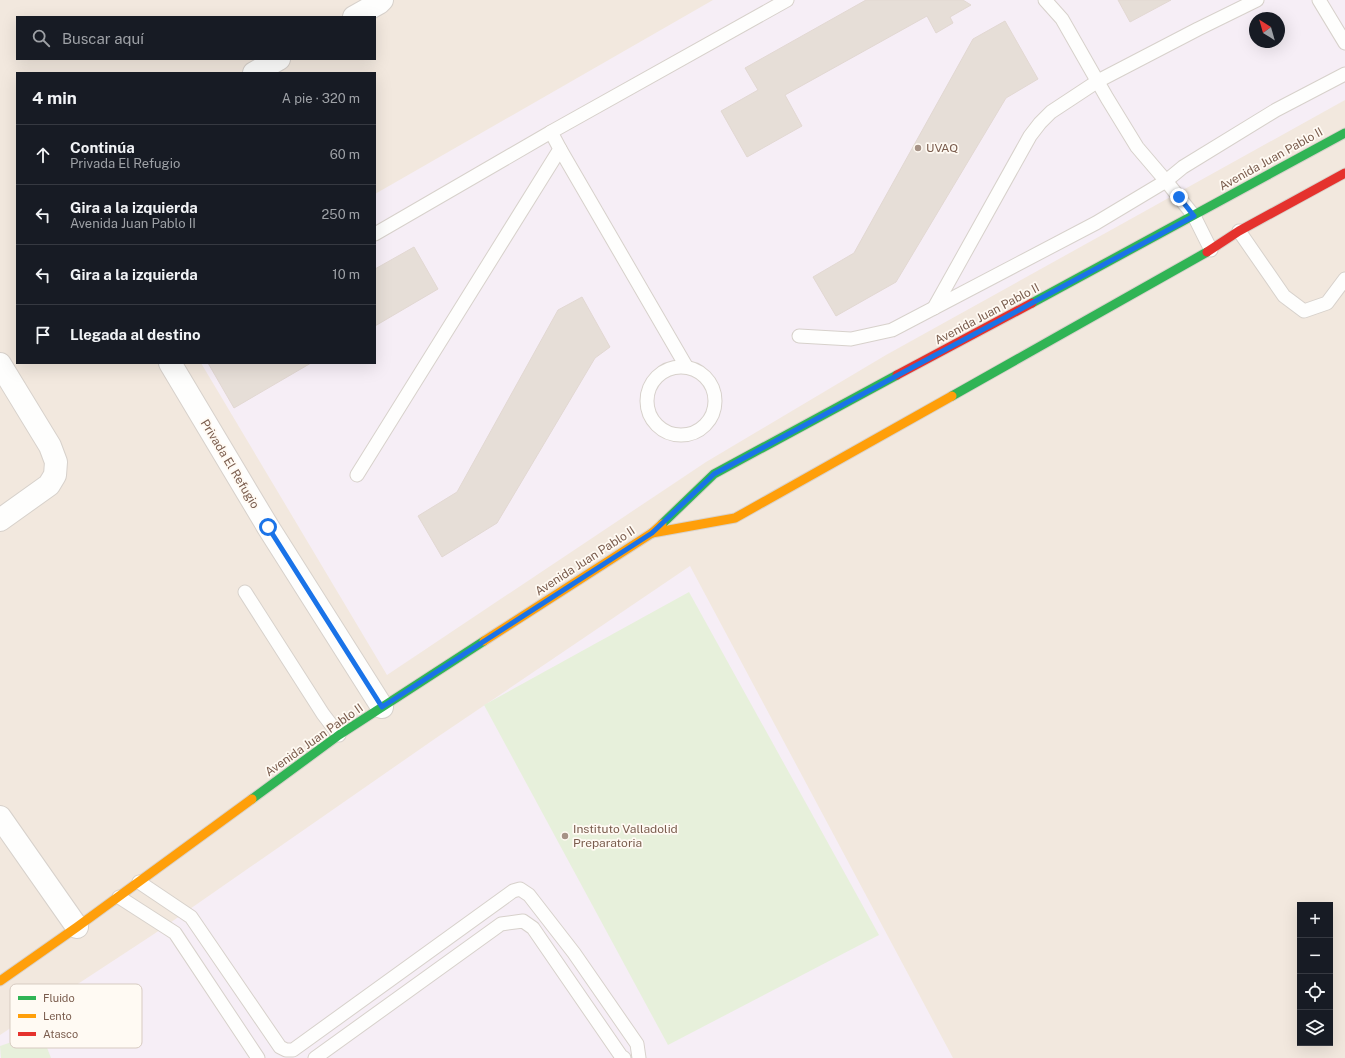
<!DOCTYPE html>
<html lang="es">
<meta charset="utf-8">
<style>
:root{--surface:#171b24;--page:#242831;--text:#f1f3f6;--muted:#9ea1a6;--line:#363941}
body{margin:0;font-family:"Public Sans",sans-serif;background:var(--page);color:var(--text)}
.controls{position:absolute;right:12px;bottom:12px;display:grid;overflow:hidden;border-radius:0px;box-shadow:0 4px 16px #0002}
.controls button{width:36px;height:36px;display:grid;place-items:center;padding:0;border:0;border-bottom:1px solid var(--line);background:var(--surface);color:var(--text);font:20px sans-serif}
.compass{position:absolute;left:1249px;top:12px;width:36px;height:36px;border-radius:50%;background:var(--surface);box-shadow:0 4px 16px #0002;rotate:323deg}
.stop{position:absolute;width:12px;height:12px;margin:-9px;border:3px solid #1a73e8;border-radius:50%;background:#fff}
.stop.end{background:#1a73e8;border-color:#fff;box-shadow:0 1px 4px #0008}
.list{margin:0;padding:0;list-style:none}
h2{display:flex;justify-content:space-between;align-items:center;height:52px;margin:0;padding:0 16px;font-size:17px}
h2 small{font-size:13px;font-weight:400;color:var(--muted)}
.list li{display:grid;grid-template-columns:26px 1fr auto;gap:12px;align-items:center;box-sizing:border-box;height:60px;padding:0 16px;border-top:1px solid var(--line)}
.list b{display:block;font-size:15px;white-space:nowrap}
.list p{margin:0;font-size:13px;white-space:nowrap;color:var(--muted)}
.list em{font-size:13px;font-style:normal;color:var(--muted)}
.icon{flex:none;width:22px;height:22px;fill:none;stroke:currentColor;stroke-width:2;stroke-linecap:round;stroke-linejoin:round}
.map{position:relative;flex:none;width:1345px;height:1058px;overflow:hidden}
.search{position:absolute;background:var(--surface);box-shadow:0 4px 16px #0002;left:16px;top:16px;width:360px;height:44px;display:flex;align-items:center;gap:10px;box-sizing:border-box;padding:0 14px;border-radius:0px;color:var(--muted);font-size:15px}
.panel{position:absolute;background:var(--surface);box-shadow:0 4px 16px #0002;left:16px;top:72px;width:360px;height:292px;border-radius:0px}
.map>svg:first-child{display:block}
.residential{fill:#f2e8de;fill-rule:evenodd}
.education{fill:#f6eef6;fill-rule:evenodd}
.garden{fill:#e7f0db}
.building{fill:#e6ded7;stroke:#e2d8d2}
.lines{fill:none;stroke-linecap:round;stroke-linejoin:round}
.lane-casing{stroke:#d7d1cb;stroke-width:15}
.street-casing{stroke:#d7d1cb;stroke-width:24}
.fast-casing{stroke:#d9d2cb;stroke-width:11}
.slow-casing{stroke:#d9d2cb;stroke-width:11}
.jam-casing{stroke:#d9d2cb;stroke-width:11}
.lane{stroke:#fefefd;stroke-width:13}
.street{stroke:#fefefd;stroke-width:22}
.fast{stroke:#30b455;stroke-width:9}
.slow{stroke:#ff9f0a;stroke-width:9}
.jam{stroke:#e5322d;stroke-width:9}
.route{stroke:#1a73e8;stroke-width:5}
.poi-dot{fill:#a69286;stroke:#fffaf3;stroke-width:1.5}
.labels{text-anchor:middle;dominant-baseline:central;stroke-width:3.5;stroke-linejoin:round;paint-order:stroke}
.poi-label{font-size:12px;fill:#7a5c4d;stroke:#fffaf3;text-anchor:start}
.street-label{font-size:12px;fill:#7a5c4d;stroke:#fffaf3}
.key{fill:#fffaf3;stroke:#d7cbc1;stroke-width:1}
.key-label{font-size:11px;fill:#7a5c4d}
</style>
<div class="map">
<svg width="1345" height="1058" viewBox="0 0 1345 1058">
<rect width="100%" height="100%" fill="#f9f5f0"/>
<path class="residential" d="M0 0H1345V1058H0ZM17 17H375V59H17ZM1255 18H1279V42H1255ZM17 73H375V363H17ZM1300 905H1330V1043H1300Z"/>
<g class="education">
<path d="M713 0H1345V100L886 355 706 462 387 675 201 363H375V194ZM1255 18H1279V42H1255Z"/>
<polygon points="690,566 953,1058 0,1058 0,1035 154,934 436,738"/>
</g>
<g class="garden">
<polygon points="689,592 879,935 668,1045 484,705"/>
<polygon points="41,1032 51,1058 1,1058 0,1046"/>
</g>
<g class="building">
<polygon points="866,0 963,0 971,5 950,17 953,23 936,33 927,16 785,95 802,126 747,157 721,111 758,90 745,68"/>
<polygon points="1118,0 1171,0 1130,22"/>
<polygon points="1005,21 1038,79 1006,98 896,282 836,316 813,277 854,253 973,39"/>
<polygon points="414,247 438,289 375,326 375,269"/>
<polygon points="582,297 610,347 595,358 497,523 442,557 418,516 457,492 558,310"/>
<polygon points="208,363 311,363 234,408"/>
</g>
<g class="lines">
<g class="lane-casing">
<g id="lane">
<polyline points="1045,0 1062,19 1107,98 1137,147 1166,181 1194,216 1211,250"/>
<polyline points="1319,0 1345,43"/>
<polyline points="560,149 686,366"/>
<polyline points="1239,231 1284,296 1304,311 1327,303 1345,279"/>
<polyline points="375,234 551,132"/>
<polyline points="934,308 1030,136 1040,123 1051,112 1098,81 1198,29 1257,0"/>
<polyline points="799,336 851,339 892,330 1096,223 1166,181 1183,167 1276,110 1345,74"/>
<circle cx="681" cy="401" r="34"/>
<polyline points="357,475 560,149 551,132 787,0"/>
<polyline points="245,592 323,714 339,735"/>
<polyline points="139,882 191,917 280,1047 286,1050 293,1050 513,891 520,889 529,895 574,953 637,1044 639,1058"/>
<polyline points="119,897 175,933 258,1058"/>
<polyline points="315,1058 501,924 523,921 533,928 621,1056 624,1058"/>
</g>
</g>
<g class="street-casing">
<g id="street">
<polyline points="354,17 379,3 382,0"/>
<polyline points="254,73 279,59"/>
<polyline points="170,363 268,527 382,707"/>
<polyline points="0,364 50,446 56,462 55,475 49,485 0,520"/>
<polyline points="0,817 77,927"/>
</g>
</g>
<g class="fast-casing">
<g id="fast">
<polyline points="1032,303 1345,133"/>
<polyline points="952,396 1207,252"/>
<polyline points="662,524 714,474 897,375"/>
<polyline points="252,799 339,735 484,641"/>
</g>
</g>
<g class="slow-casing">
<g id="slow">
<polyline points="652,533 735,518 952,396"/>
<polyline points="484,641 652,533 662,524"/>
<polyline points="0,981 77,927 252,799"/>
</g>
</g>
<g class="jam-casing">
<g id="jam">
<polyline points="1207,252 1239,231 1345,173"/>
<polyline points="897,375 1032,303"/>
</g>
</g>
<use href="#lane" class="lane"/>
<use href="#street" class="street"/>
<use href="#fast" class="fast"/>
<use href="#slow" class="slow"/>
<use href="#jam" class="jam"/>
</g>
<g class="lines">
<polyline class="route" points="268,527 382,707 652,533 714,474 1194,216 1179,197"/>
</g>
<g class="poi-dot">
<circle cx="918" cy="148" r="4"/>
<circle cx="565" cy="836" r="4"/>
</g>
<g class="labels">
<g class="poi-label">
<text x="926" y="148">UVAQ</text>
<text x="573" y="829">Instituto Valladolid<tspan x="573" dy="14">Preparatoria</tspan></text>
</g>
<g class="street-label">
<text transform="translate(1271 159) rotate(-29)">Avenida Juan Pablo II</text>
<text transform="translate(987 314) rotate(-28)">Avenida Juan Pablo II</text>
<text transform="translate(230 464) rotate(59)">Privada El Refugio</text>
<text transform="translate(585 561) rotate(-33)">Avenida Juan Pablo II</text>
<text transform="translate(314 740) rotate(-35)">Avenida Juan Pablo II</text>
</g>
</g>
<rect x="10" y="984" width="132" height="64" rx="6" class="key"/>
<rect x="18" y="996" width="18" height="4" fill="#30b455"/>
<rect x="18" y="1014" width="18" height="4" fill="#ff9f0a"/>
<rect x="18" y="1032" width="18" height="4" fill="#e5322d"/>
<g class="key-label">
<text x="43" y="1002">Fluido</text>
<text x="43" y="1020">Lento</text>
<text x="43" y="1038">Atasco</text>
</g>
</svg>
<div class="controls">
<button>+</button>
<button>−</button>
<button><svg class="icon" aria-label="locate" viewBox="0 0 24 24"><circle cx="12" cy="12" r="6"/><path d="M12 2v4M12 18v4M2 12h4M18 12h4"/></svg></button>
<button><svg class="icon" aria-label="layers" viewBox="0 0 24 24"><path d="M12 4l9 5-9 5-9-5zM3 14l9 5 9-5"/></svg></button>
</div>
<svg class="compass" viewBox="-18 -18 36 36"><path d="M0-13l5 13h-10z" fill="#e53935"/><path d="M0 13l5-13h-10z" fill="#9ea1a6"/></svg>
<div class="stop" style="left:268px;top:527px"></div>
<div class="stop end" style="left:1179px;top:197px"></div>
<div class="search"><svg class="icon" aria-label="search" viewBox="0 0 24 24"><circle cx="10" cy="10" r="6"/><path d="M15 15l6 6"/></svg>Buscar aquí</div>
<section class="panel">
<h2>4 min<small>A pie · 320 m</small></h2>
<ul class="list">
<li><svg class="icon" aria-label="ahead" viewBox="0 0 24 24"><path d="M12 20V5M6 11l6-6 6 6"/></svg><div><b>Continúa</b><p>Privada El Refugio</p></div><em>60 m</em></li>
<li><svg class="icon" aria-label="left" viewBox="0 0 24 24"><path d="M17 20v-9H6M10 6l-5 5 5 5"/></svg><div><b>Gira a la izquierda</b><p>Avenida Juan Pablo II</p></div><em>250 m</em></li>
<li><svg class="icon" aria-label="left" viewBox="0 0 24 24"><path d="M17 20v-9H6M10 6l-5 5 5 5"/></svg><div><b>Gira a la izquierda</b></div><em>10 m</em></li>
<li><svg class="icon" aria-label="arrive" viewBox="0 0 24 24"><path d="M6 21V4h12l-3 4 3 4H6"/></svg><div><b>Llegada al destino</b></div></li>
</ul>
</section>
</div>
